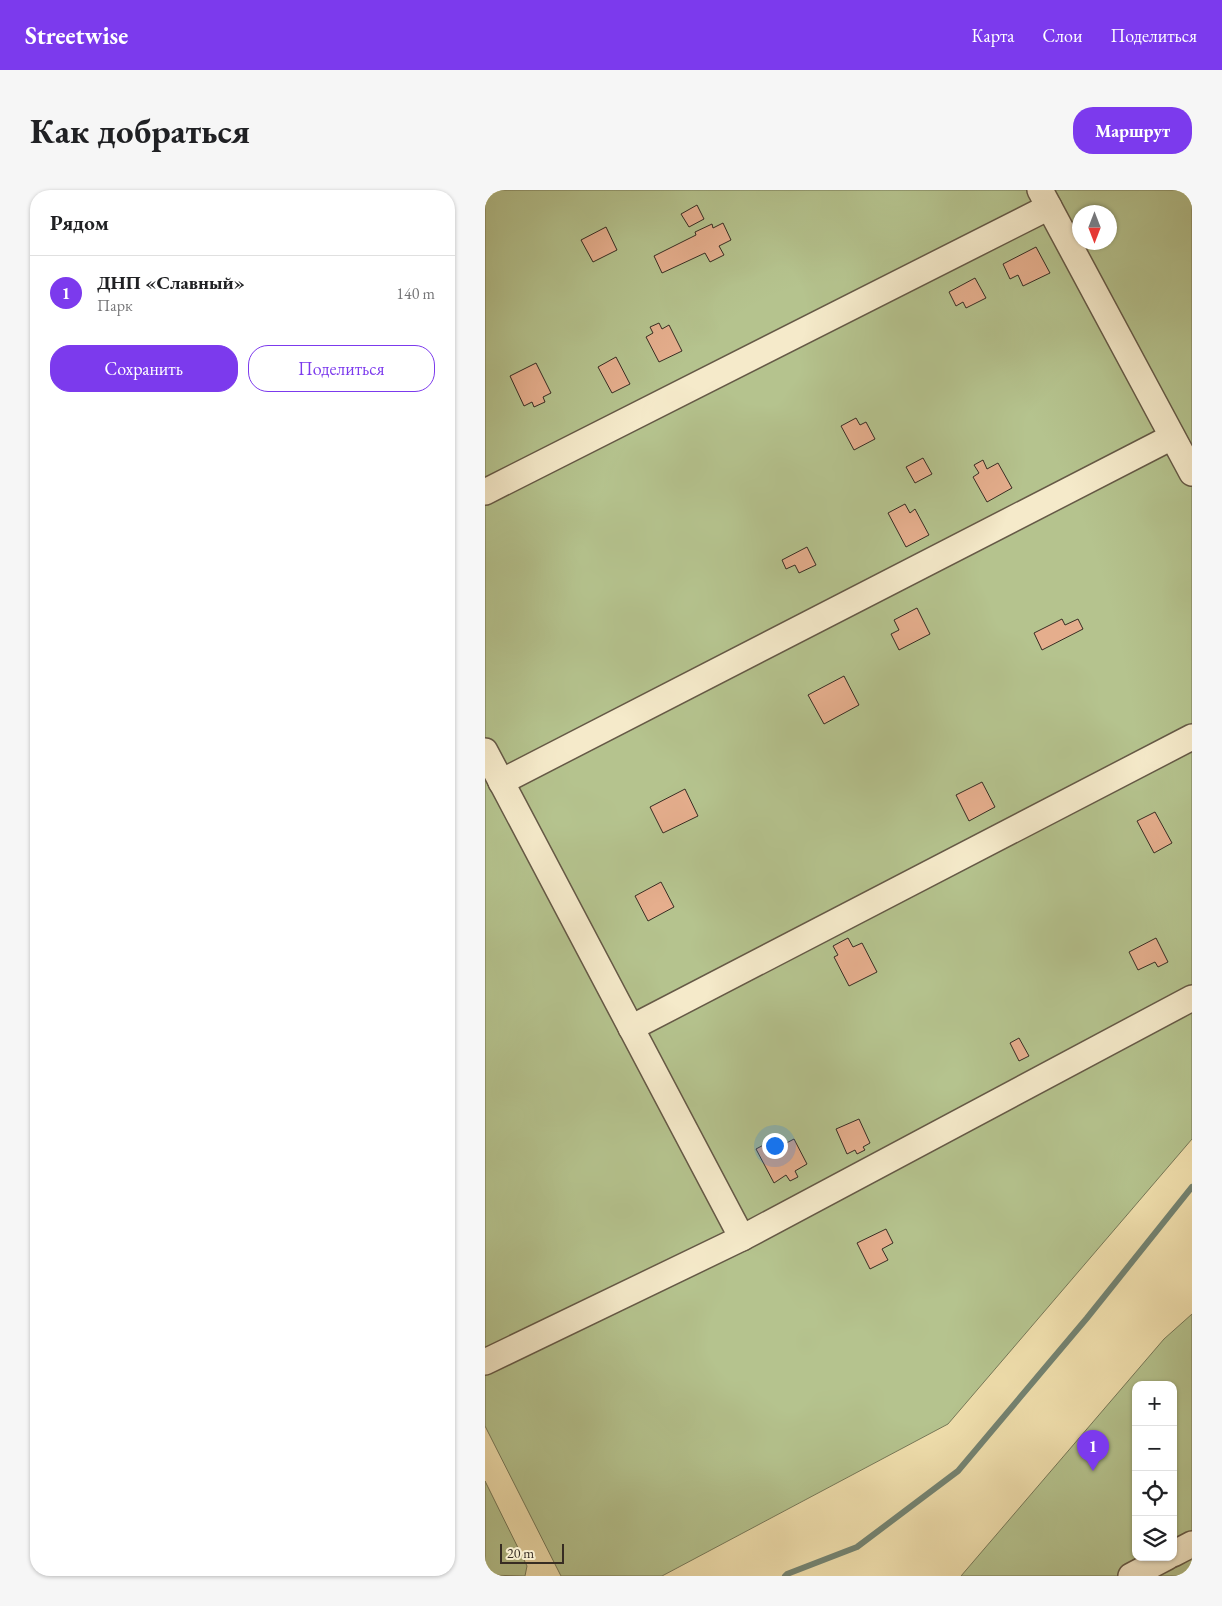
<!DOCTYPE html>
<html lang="ru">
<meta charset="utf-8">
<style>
:root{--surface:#fff;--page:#f6f6f6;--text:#202124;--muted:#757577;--line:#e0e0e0;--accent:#7c3aed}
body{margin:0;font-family:"EB Garamond",serif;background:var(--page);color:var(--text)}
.controls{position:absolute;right:15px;bottom:15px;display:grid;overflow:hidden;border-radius:10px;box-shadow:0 1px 4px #0004}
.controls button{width:45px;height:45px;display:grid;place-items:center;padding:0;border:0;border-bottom:1px solid var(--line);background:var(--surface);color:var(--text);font:25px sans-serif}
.compass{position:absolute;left:587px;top:15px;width:45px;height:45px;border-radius:50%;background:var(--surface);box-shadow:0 1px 4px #0004;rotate:180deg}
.scale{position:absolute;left:15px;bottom:12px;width:64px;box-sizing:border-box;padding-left:5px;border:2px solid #372c23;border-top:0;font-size:14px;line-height:18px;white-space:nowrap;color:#372c23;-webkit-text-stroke:4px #f5eaca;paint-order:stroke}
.you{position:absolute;left:289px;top:955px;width:18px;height:18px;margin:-12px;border:4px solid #fff;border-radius:50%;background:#1a73e8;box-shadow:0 0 0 8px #1a73e833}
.badge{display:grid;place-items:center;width:32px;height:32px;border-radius:50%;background:var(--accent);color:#fff;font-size:16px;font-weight:700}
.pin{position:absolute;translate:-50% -41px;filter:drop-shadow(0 1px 2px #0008)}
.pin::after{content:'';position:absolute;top:26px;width:18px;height:15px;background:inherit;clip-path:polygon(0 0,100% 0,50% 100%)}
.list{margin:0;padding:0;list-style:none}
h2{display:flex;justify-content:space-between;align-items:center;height:65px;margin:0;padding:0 20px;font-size:21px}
h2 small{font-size:16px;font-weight:400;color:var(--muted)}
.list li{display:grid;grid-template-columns:32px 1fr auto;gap:15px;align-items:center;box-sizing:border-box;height:75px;padding:0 20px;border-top:1px solid var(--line)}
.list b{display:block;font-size:19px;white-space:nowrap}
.list p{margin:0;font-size:16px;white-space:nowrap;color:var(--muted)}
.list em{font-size:16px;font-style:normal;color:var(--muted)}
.actions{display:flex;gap:10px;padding:15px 20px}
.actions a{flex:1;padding:11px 0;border:1px solid var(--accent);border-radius:20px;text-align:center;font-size:18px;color:var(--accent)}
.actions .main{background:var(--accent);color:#fff}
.icon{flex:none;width:28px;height:28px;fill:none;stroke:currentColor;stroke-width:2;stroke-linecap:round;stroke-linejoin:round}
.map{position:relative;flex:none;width:707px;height:1386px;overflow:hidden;border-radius:20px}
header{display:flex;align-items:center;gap:30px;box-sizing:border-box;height:70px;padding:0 25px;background:var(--accent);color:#fff}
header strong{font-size:24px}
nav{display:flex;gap:28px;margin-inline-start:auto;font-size:18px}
.intro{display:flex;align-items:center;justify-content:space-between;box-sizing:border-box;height:120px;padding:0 30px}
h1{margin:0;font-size:35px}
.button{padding:12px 22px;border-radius:20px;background:var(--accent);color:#fff;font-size:18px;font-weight:700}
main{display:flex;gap:30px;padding:0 30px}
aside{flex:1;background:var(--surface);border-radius:20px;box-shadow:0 1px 4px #0004}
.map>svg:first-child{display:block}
.green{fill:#b5c38e;stroke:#767858;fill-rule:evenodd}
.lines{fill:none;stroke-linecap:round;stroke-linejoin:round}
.stream{stroke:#738372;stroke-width:6}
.building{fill:#e5ae8d;stroke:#372c23}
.minor-casing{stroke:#655946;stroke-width:28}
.minor{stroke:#f5eaca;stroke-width:25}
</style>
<header>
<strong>Streetwise</strong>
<nav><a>Карта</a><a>Слои</a><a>Поделиться</a></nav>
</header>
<div class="intro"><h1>Как добраться</h1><a class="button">Маршрут</a></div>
<main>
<aside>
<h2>Рядом<small></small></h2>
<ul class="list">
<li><span class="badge">1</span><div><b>ДНП «Славный»</b><p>Парк</p></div><em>140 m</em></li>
</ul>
<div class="actions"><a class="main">Сохранить</a><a>Поделиться</a></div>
</aside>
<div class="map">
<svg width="707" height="1386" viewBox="0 0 707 1386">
<rect width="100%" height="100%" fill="#f0dfad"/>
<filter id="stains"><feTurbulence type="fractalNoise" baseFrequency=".004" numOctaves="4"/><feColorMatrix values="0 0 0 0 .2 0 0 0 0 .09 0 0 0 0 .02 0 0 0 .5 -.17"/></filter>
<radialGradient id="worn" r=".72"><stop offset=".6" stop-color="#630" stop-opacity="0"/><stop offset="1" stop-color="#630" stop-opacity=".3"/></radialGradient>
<g class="green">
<path d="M0 0H707V949L463 1234 177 1386H76L0 1236ZM594 22H624V52H594Z"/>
<path d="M707 1124V1386H476L679 1149ZM651 1195H688V1367H651Z"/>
<polygon points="0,1291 42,1376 40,1386 0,1385"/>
</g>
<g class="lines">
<polyline class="stream" points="300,1386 302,1384 372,1357 473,1281 602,1128 707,997"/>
</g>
<g class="building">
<polygon points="212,15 219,29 204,37 196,24"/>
<polygon points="238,33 246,50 234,56 239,65 225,72 220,63 177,83 169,66 211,45 210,42 227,34 228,38"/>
<polygon points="121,37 132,60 108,72 96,50"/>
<polygon points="551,57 565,83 538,96 533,85 525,89 518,74"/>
<polygon points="490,88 501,108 481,118 478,112 471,116 464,102"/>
<polygon points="174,133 177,139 184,135 197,161 174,172 161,147 168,143 165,137"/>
<polygon points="131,167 145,194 127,203 113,177"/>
<polygon points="51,173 66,203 58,207 60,212 49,217 47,212 39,216 25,186"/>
<polygon points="371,228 375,235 381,232 390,249 369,260 356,236"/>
<polygon points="438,268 447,284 430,293 421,277"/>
<polygon points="498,270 502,279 513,273 527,298 502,312 488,287 494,283 489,275"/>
<polygon points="420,314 425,323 430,319 444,345 421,357 403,323"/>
<polygon points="322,357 331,375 314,383 310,375 301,379 297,370"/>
<polygon points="432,418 445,444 414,460 406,444 414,440 409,430"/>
<polygon points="577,429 580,435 593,429 598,439 557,460 549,443"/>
<polygon points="359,486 374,515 339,534 323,505"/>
<polygon points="497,592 510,617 484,631 471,605"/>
<polygon points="200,599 213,626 178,643 165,617"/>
<polygon points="670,622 687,653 669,663 652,631"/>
<polygon points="176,692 189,717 163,731 150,706"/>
<polygon points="363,748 368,757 377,753 392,782 364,796 349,767 353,765 348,756"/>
<polygon points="671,748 683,772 673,777 670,772 653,780 644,762"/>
<polygon points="534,848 544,866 534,871 525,853"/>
<polygon points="374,929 385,953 378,957 380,960 372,964 370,960 362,964 351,939"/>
<polygon points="309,949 322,974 310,981 313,987 305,991 301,985 289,993 271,959 288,950 292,958"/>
<polygon points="401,1039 408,1053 397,1059 403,1070 385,1079 372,1053"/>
</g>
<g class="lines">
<g class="minor-casing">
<g id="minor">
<polyline points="555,0 707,283"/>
<polyline points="0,302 564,17"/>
<polyline points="0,561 257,1048 0,1172"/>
<polyline points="16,592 687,247"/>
<polyline points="146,838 707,547"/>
<polyline points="257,1048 707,808"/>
<polyline points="688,1364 707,1354"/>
<polyline points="646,1386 682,1367"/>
</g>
</g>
<use href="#minor" class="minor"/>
</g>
<rect width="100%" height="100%" filter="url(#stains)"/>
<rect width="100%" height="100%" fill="url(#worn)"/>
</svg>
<div class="controls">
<button>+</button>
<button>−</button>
<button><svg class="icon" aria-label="locate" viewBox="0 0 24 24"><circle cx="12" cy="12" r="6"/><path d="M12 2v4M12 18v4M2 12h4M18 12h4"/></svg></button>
<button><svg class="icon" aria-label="layers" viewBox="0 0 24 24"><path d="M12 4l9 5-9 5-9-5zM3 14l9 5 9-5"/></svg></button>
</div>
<svg class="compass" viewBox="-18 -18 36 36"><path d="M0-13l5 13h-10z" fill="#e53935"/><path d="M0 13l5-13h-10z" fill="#757577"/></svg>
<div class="scale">20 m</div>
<div class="you"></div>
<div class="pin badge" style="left:608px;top:1281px">1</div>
</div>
</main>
